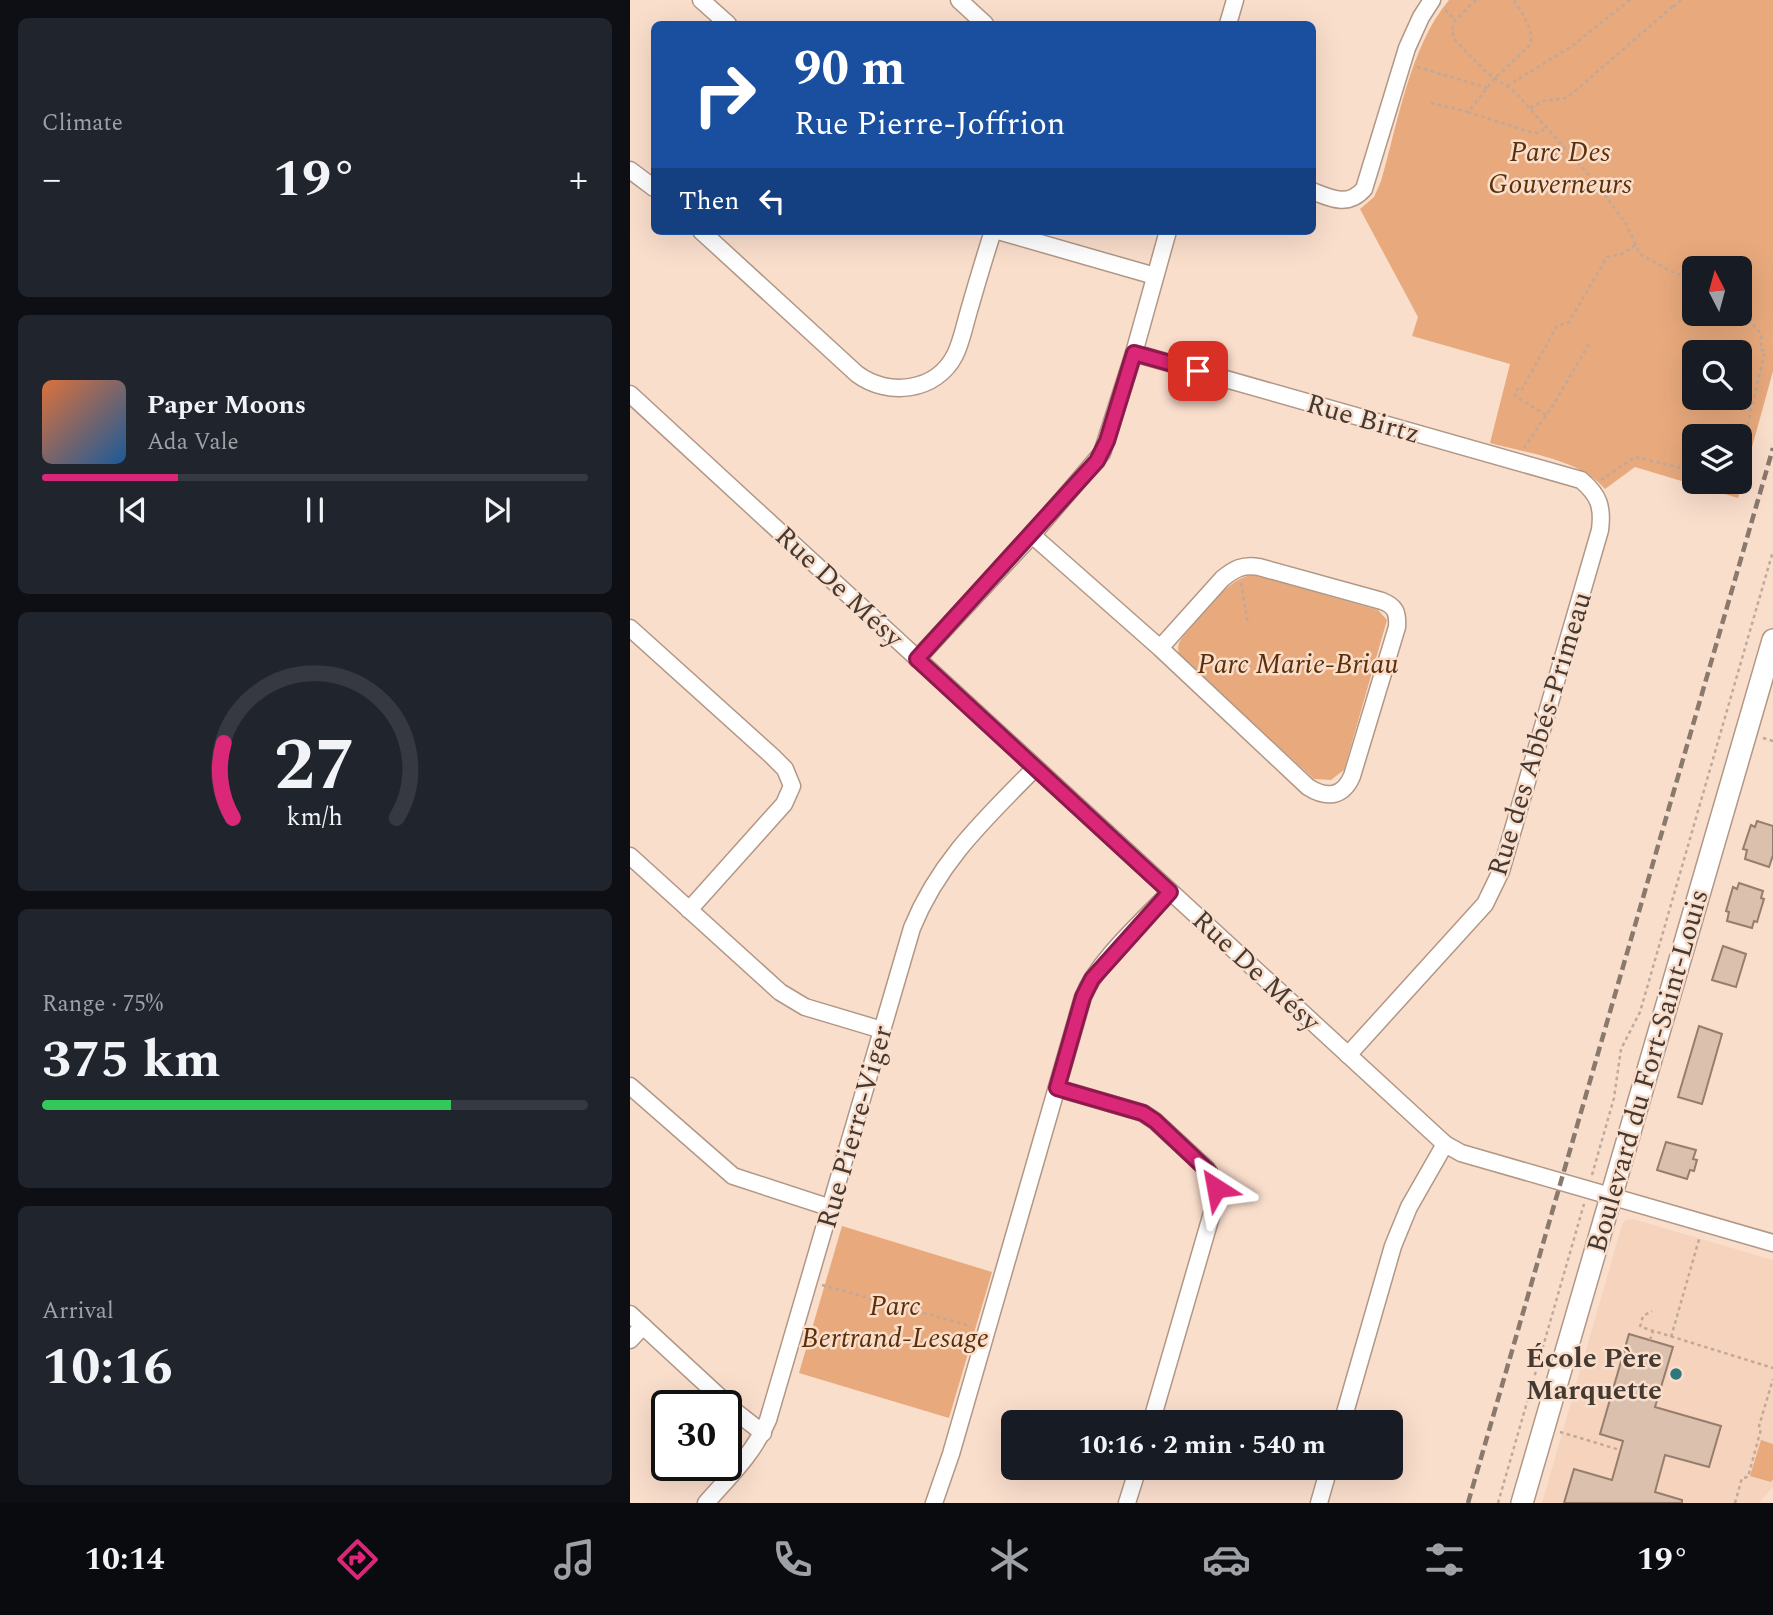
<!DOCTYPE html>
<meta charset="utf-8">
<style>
body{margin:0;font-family:Spectral,serif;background:#20242c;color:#f1f3f6;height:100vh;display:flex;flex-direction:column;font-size:26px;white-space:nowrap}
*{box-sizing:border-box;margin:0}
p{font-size:23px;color:#9ea1a6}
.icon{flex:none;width:38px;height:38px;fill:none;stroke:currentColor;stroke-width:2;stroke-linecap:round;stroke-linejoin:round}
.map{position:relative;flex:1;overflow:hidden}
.details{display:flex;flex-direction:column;gap:18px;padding:18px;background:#0d0f14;width:630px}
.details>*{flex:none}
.hud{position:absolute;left:21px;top:21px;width:665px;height:214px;border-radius:10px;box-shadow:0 7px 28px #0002;background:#1a4fa0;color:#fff;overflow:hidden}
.needle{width:46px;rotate:354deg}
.buttons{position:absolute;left:1052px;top:256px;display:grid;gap:14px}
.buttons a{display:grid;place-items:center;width:70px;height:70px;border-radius:10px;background:#171b24;box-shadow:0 7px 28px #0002;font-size:35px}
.speed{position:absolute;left:21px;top:1390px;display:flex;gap:14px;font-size:35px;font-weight:700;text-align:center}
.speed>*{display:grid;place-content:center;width:91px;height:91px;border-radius:50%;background:#171b24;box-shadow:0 7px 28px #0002;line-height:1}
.speed .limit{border:4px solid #111;border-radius:10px;background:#fff;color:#111}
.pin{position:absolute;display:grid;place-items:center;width:60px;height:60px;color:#fff;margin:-30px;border-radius:14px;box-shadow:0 4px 10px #0006}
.me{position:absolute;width:77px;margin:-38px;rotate:326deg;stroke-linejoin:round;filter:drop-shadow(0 0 5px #0008)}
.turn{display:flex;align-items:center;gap:24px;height:147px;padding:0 28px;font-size:32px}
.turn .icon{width:91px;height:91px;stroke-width:2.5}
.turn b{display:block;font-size:49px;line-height:60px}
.then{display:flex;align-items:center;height:66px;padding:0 28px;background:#0003;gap:14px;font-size:26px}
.big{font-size:52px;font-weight:700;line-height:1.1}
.details .widget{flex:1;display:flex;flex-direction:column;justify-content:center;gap:10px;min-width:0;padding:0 24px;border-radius:10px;background:#20242c}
.details .dial{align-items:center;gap:0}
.dial svg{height:182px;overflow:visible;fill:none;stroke:#363941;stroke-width:7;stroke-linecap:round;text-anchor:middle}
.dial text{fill:#f1f3f6;stroke:none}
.song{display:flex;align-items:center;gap:21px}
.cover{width:84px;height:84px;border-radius:10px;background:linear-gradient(135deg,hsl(20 70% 55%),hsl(210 70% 35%))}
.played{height:7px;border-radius:4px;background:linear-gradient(90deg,#db2777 25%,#363941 25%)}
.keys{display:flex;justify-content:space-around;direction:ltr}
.heat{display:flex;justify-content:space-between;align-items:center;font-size:38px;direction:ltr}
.charge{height:10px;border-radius:5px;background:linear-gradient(90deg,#34c759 75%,#363941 0)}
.trip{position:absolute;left:371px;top:1410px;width:402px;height:70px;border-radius:10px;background:#171b24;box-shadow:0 7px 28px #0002;font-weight:700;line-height:70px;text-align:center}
.menu{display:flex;height:112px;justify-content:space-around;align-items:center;background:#090b0e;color:#9ea1a6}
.menu .icon{width:49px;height:49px}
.menu .current{color:#db2777}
.menu b{font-size:32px;color:#f1f3f6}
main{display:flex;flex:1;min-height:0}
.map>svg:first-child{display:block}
.built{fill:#f6d3bc}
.green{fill:#e8a97c;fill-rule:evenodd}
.building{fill:#dbc0ae;stroke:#967d6d;stroke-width:2}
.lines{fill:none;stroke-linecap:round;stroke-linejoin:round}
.minor-casing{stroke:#b19786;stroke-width:19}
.tertiary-casing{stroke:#b19786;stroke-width:24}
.path{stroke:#c0a99a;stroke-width:2.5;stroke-dasharray:3.5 3.5;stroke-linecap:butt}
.minor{stroke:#fff;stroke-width:16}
.tertiary{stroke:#fff;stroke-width:21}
.rail{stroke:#8a796d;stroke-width:4.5;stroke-dasharray:10 5;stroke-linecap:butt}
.route-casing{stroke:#8e194d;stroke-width:18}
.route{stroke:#db2777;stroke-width:12}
.poi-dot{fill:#2e787b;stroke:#fadecc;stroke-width:2.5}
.labels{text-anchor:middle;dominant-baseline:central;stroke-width:5;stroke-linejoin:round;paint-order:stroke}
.park-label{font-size:28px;font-style:italic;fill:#5c2f07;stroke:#fadecc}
.street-label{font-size:28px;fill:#453a32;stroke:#fadecc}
.poi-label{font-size:28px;font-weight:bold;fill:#453a32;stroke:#fadecc;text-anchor:end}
</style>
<main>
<section class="details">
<div class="widget"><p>Climate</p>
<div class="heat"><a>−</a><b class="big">19°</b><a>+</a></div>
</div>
<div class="widget">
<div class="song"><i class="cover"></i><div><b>Paper Moons</b><p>Ada Vale</p></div></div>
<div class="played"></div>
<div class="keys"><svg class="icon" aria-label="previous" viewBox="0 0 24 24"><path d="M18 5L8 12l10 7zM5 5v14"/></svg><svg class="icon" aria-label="pause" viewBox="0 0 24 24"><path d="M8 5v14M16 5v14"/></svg><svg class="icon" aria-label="next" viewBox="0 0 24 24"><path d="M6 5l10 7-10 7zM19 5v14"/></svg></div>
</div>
<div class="widget dial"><svg viewBox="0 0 100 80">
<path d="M14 69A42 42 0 1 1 86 69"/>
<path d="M14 69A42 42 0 0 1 10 36" stroke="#db2777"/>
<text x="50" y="56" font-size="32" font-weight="700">27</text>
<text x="50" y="72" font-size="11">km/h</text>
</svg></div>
<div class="widget"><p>Range · 75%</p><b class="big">375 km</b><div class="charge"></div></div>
<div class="widget"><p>Arrival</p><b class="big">10:16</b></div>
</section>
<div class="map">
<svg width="1143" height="1503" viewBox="0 0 1143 1503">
<rect width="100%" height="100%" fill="#fadecc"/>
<path class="built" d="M1003 1219 1143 1260V1487L1129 1503H912L992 1225 996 1220Z"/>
<g class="green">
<path d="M819 0H1143V371L1108 498 1005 467 975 489C950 459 896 453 860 443L880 364 782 336 788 317 730 209 744 197 751 181C768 123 780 46 819 0ZM1064 268H1110V313H1064ZM1064 352H1110V397H1064ZM1064 436H1110V481H1064Z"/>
<path d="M623 575 748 610 757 620 714 770 701 780 684 779 551 658C547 649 547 645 552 638 570 618 597 577 623 575Z"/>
<path d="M212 1226 362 1272 319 1418 169 1373Z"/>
<path d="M1131 1440 1143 1444V1479L1141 1482 1120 1476Z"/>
</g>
<g class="building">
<path d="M1127 821 1143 826V855L1139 867 1115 859 1117 850 1113 849 1121 825 1125 827Z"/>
<path d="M1109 883 1133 891 1131 898 1134 899 1127 922 1124 921 1122 928 1097 921 1099 912 1096 911 1103 887 1107 889Z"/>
<path d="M1093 946 1116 954 1106 987 1082 980Z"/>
<path d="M1069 1026 1092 1034 1072 1104 1048 1097Z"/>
<path d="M1036 1142 1066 1150 1063 1159 1067 1160 1064 1171 1060 1170 1057 1179 1027 1170Z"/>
<path d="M999 1334 1043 1347 1025 1407 1091 1426 1079 1467 1035 1455 1025 1492 1052 1500V1503H934L944 1469 982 1480 993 1441 970 1434Z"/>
</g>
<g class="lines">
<g class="minor-casing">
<g id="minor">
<path d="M71 0 98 24"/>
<path d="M329 0 355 24"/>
<path d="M598 24 605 0"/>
<path d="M0 170 24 188"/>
<path d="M682 191C702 199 718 207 734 189L777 48 791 17 802 0"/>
<path d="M71 231 227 374C258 397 306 392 325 355 331 343 334 328 338 314 346 286 354 259 363 231"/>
<path d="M368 231 525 276"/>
<path d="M504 353 951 480C969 495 973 507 970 530L871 871 855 904 718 1055"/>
<path d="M0 394 815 1144 831 1153 1143 1243"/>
<path d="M402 535 530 648 678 787C697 799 713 797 722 776L767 627C768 612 765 606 752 601L629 567C613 564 604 569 592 579L530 648"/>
<path d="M0 628 142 756 155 769 162 786 154 804 59 910"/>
<path d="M287 659 402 535 472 453 504 353 538 231"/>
<path d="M0 856 150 992 175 1007 252 1030"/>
<path d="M0 1086 103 1176 201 1208"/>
<path d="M427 1088 513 1113 525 1121 577 1169C588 1184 587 1196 582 1213L521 1423"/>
<path d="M0 1314 106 1412 133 1433"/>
<path d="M0 1340 13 1326"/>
<path d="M712 1423 763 1246 779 1207 815 1144"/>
<path d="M76 1503C99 1477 124 1453 138 1420L282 928C309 861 355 819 405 768"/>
<path d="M304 1503 321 1454 453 997C468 960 513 921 540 892"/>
<path d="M497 1503 508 1468"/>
<path d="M689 1503 699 1468"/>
</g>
</g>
<g class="tertiary-casing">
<path id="tertiary" d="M892 1503 1143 640"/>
</g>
<g class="path">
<path d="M846 0 825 20 822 29 824 39 856 72 885 92 966 183 995 222 1010 254 1044 273 1064 277"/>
<path d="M1043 7 1051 0"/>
<path d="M815 10 825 20"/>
<path d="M787 67 858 88"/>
<path d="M877 86 942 46 1000 0"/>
<path d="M801 103 838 112 865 78 900 45C905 29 891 13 884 0"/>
<path d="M900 108 913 101 937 98 1042 7 1044 9"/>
<path d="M838 112 900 132 909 133 917 127"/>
<path d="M1110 308 1131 334V350L1135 351 1110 457"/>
<path d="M916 415 885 396 887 389 891 391 927 326 939 322 977 257 992 254 1007 244"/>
<path d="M894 448 925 402 960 342"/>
<path d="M971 480 1005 457 1064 471"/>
<path d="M611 583 618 624"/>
<path d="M1133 738 1143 741"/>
<path d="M962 1175 984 1098 991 1049 1010 1012 1143 551"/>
<path d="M192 1285 341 1326"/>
<path d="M1010 1327 1013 1316 1022 1311"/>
<path d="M1014 1328 1143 1368"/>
<path d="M1041 1337 1070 1236"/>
<path d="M1020 1340 1023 1331"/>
<path d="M930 1432 990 1450"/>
<path d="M868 1503 954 1204"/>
<path d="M1105 1503 1112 1478 1118 1477 1131 1429 1129 1426 1143 1379"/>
</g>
<use href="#minor" class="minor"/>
<use href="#tertiary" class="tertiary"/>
<path class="rail" d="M838 1503 1143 448"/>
</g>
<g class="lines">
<g class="route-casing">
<path id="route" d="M568 371 504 353 477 441 467 461 287 659 540 892 462 979 453 997 427 1088 513 1113 525 1121 577 1170 583 1177 586 1188"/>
</g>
<use href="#route" class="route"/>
</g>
<circle class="poi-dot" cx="1046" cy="1374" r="7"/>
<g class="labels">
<g class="park-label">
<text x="930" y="152">Parc Des<tspan x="930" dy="32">Gouverneurs</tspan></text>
<text x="668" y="664">Parc Marie-Briau</text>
<text x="265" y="1306">Parc<tspan x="265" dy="32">Bertrand-Lesage</tspan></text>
</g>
<g class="street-label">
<text transform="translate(733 419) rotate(16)">Rue Birtz</text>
<text transform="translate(209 587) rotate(43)">Rue De Mésy</text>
<text transform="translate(910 734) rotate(-73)">Rue des Abbés-Primeau</text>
<text transform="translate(626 971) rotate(43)">Rue De Mésy</text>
<text transform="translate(1018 1071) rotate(-74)">Boulevard du Fort-Saint-Louis</text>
<text transform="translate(225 1127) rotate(-74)">Rue Pierre-Viger</text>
</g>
<g class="poi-label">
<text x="1032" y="1358">École Père<tspan x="1032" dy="32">Marquette</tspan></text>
</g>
</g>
</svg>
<div class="buttons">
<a><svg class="needle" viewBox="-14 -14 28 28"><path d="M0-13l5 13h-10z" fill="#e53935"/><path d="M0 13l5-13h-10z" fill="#9ea1a6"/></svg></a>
<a><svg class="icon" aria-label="search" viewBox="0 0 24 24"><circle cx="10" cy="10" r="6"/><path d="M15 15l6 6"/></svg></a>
<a><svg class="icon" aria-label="layers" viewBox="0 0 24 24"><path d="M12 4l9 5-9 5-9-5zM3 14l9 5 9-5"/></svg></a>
</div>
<div class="speed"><div class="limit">30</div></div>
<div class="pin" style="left:568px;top:371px;background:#d93025"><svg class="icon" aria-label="arrive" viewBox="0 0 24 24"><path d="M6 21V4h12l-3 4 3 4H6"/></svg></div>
<svg class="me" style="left:586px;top:1188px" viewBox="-20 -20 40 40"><path d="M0-17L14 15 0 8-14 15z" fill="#db2777" stroke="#fff" stroke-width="4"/></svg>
<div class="trip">10:16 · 2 min · 540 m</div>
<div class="hud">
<div class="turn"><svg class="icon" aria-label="right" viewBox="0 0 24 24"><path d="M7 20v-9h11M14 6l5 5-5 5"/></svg><div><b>90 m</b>Rue Pierre-Joffrion</div></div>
<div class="then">Then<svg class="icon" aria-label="left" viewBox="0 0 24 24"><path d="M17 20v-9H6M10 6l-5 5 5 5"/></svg></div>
</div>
</div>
</main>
<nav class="menu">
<b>10:14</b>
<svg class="icon current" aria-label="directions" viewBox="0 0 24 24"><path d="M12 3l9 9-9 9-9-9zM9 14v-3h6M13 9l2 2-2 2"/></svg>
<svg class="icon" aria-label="music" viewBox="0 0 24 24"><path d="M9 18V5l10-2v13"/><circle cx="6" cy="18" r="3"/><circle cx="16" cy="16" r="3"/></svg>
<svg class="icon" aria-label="phone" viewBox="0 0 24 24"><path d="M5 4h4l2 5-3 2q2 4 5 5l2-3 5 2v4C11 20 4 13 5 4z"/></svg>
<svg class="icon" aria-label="climate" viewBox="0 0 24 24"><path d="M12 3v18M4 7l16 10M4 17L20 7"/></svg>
<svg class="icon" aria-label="car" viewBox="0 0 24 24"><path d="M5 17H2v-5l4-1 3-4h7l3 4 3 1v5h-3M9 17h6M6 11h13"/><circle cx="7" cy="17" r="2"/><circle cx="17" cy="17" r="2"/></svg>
<svg class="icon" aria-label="filters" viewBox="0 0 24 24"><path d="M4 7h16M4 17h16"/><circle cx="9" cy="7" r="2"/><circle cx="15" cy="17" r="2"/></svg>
<b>19°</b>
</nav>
